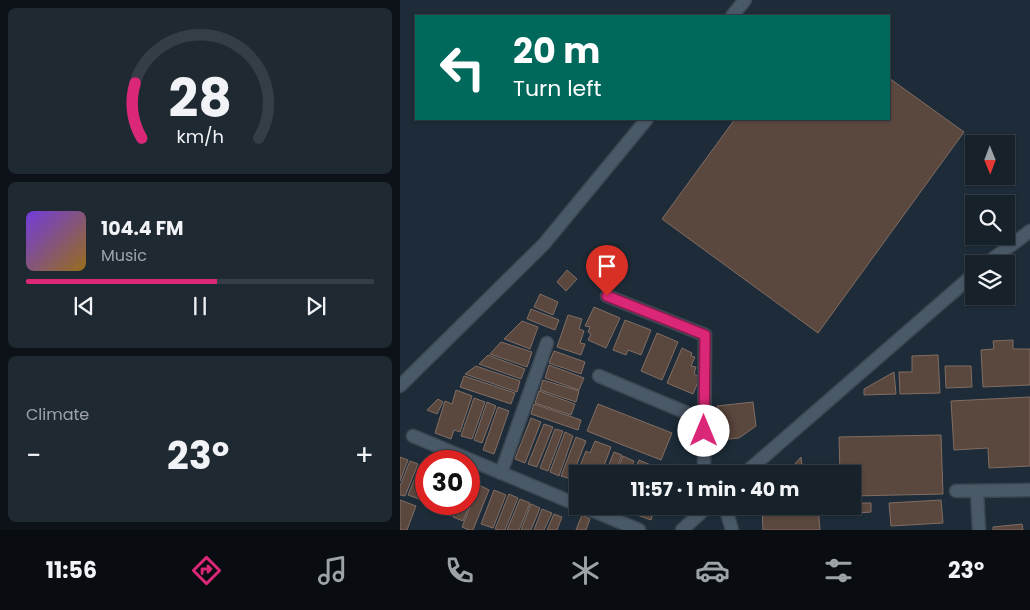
<!DOCTYPE html>
<meta charset="utf-8">
<style>
body{margin:0;font-family:Poppins,sans-serif;background:#1f2932;color:#f1f3f6;height:100vh;display:flex;flex-direction:column;font-size:19px;white-space:nowrap}
*{box-sizing:border-box;margin:0}
p{font-size:16px;color:#9ea3a8}
.icon{flex:none;width:28px;height:28px;fill:none;stroke:currentColor;stroke-width:2;stroke-linecap:round;stroke-linejoin:round}
.map{position:relative;flex:1;overflow:hidden}
.drawer{display:flex;flex-direction:column;gap:8px;padding:8px;background:#0c1217;width:400px}
.drawer>*{flex:none}
.banner{position:absolute;left:15px;top:15px;width:475px;height:105px;border-radius:0px;box-shadow:0 1px 4px #0004,0 0 0 1px #353e47;background:#00695c;color:#fff;overflow:hidden}
.needle{width:32px;rotate:179deg}
.buttons{position:absolute;left:565px;top:135px;display:grid;gap:10px}
.buttons a{display:grid;place-items:center;width:50px;height:50px;border-radius:0px;background:#16212a;box-shadow:0 1px 4px #0004,0 0 0 1px #353e47;font-size:25px}
.speed{position:absolute;left:15px;top:450px;display:flex;gap:10px;font-size:25px;font-weight:700;text-align:center}
.speed>*{display:grid;place-content:center;width:65px;height:65px;border-radius:50%;background:#16212a;box-shadow:0 1px 4px #0004,0 0 0 1px #353e47;line-height:1}
.speed .limit{border:8px solid #d22;background:#fff;color:#111}
.pin{position:absolute;display:grid;place-items:center;width:42px;height:42px;color:#fff;margin:-51px -21px;border-radius:50% 50% 50% 0;rotate:-45deg;box-shadow:0 0 5px #0007}
.pin .icon{rotate:45deg}
.me{position:absolute;width:55px;margin:-28px;rotate:0deg;stroke-linejoin:round;filter:drop-shadow(0 0 4px #0008)}
.turn{display:flex;align-items:center;gap:18px;height:105px;padding:0 15px;font-size:22px}
.turn .icon{width:65px;height:65px;stroke-width:2.5}
.turn b{display:block;font-size:35px;line-height:42px}
.big{font-size:38px;font-weight:700;line-height:1.1}
.drawer .card{flex:1;display:flex;flex-direction:column;justify-content:center;gap:8px;min-width:0;padding:0 18px;border-radius:8px;background:#1f2932}
.drawer .dial{align-items:center;gap:0}
.dial svg{height:130px;overflow:visible;fill:none;stroke:#353e47;stroke-width:7;stroke-linecap:round;text-anchor:middle}
.dial text{fill:#f1f3f6;stroke:none}
.song{display:flex;align-items:center;gap:15px}
.cover{width:60px;height:60px;border-radius:8px;background:linear-gradient(135deg,hsl(260 70% 55%),hsl(40 70% 35%))}
.played{height:5px;border-radius:2px;background:linear-gradient(90deg,#db2777 55%,#353e47 55%)}
.keys{display:flex;justify-content:space-around;direction:ltr}
.heat{display:flex;justify-content:space-between;align-items:center;font-size:28px;direction:ltr}
.trip{position:absolute;left:169px;top:465px;width:292px;height:50px;border-radius:0px;background:#16212a;box-shadow:0 1px 4px #0004,0 0 0 1px #353e47;font-weight:700;line-height:50px;text-align:center}
.dock{display:flex;height:80px;justify-content:space-around;align-items:center;background:#090d11;color:#9ea3a8}
.dock .icon{width:35px;height:35px}
.dock .selected{color:#db2777}
.dock b{font-size:22px;color:#f1f3f6}
main{display:flex;flex:1;min-height:0}
.map>svg:first-child{display:block}
.building{fill:#5a473e;stroke:#816d63}
.lines{fill:none;stroke-linecap:round;stroke-linejoin:round}
.minor-casing{stroke:#3a4650;stroke-width:15}
.minor{stroke:#4a5967;stroke-width:12}
.route-casing{stroke:#8e194d;stroke-width:12}
.route{stroke:#db2777;stroke-width:9}
</style>
<main>
<section class="drawer">
<div class="card dial"><svg viewBox="0 0 100 80">
<path d="M14 69A42 42 0 1 1 86 69"/>
<path d="M14 69A42 42 0 0 1 10 35" stroke="#db2777"/>
<text x="50" y="56" font-size="32" font-weight="700">28</text>
<text x="50" y="72" font-size="11">km/h</text>
</svg></div>
<div class="card">
<div class="song"><i class="cover"></i><div><b>104.4 FM</b><p>Music</p></div></div>
<div class="played"></div>
<div class="keys"><svg class="icon" aria-label="previous" viewBox="0 0 24 24"><path d="M18 5L8 12l10 7zM5 5v14"/></svg><svg class="icon" aria-label="pause" viewBox="0 0 24 24"><path d="M8 5v14M16 5v14"/></svg><svg class="icon" aria-label="next" viewBox="0 0 24 24"><path d="M6 5l10 7-10 7zM19 5v14"/></svg></div>
</div>
<div class="card"><p>Climate</p>
<div class="heat"><a>−</a><b class="big">23°</b><a>+</a></div>
</div>
</section>
<div class="map">
<svg width="630" height="530" viewBox="0 0 630 530">
<rect width="100%" height="100%" fill="#1d2c38"/>
<g class="building">
<path d="M489 78 564 132 418 333 262 219 335 119H489Z"/>
<path d="M167 270 177 279 166 291 157 282Z"/>
<path d="M140 294 158 302 153 315 134 307Z"/>
<path d="M194 307 220 318 206 348 188 340 191 334 188 332 190 327 185 326Z"/>
<path d="M131 309 159 320 155 330 127 319Z"/>
<path d="M168 315 182 319 179 329 184 331 180 343 185 344 181 355 157 347Z"/>
<path d="M225 320 251 330 241 355 228 350 226 355 213 350Z"/>
<path d="M122 321 138 327 130 349 104 339Z"/>
<path d="M257 333 278 342 262 380 241 371Z"/>
<path d="M613 340V349H630V385L583 387 581 350 594 349 593 341Z"/>
<path d="M101 342 132 352 127 367 90 354Z"/>
<path d="M282 348 292 353 291 356 295 357 291 366 296 367 294 374 300 377 293 394 267 383Z"/>
<path d="M154 351 185 362 181 374 149 363Z"/>
<path d="M88 355 125 369 121 379 79 364Z"/>
<path d="M538 355 540 393 500 394 499 372H512V356Z"/>
<path d="M149 365 184 378 179 390 145 378Z"/>
<path d="M76 366 120 381 117 392 65 374Z"/>
<path d="M545 366H571L572 387 546 388Z"/>
<path d="M494 372 496 394 464 395V389Z"/>
<path d="M64 376 115 393 111 404 60 387Z"/>
<path d="M143 380 179 391 176 402 140 390Z"/>
<path d="M56 390 72 396 60 432 54 430 51 439 35 433 45 401 52 404Z"/>
<path d="M139 391 175 404 171 415 135 403Z"/>
<path d="M630 397V466L589 468 588 448 554 450 551 401Z"/>
<path d="M74 398 85 402 72 439 61 436Z"/>
<path d="M38 399 43 402 37 414 27 410Z"/>
<path d="M87 402 96 406 82 443 74 440Z"/>
<path d="M353 402 356 426 339 438 320 440 317 406Z"/>
<path d="M134 404 181 420 178 430 131 414Z"/>
<path d="M198 404 272 433 261 460 187 431Z"/>
<path d="M98 407 109 411 94 454 83 450Z"/>
<path d="M131 418 141 422 125 463 115 459Z"/>
<path d="M144 424 153 427 137 467 128 464Z"/>
<path d="M155 429 163 431 148 471 140 468Z"/>
<path d="M165 432 173 436 159 476 150 472Z"/>
<path d="M541 435 543 494 452 496V474H440L439 437Z"/>
<path d="M176 437 186 441 171 479 161 476Z"/>
<path d="M195 441 211 447 201 474H178V485L173 483 186 451 190 453Z"/>
<path d="M214 452 222 455 214 474H205Z"/>
<path d="M223 456 234 461 229 474H216Z"/>
<path d="M0 457 8 460 0 481Z"/>
<path d="M401 457 403 474H386Z"/>
<path d="M239 460 272 474H241L234 471Z"/>
<path d="M10 461 18 464 5 496 0 495V486Z"/>
<path d="M21 463 26 465V481L19 499 8 495Z"/>
<path d="M69 481 78 484 63 521 53 517 58 504H69Z"/>
<path d="M79 485 89 490 73 530H69L62 527Z"/>
<path d="M94 490 106 495 93 528 81 524Z"/>
<path d="M109 494 118 498 105 530H98L95 529Z"/>
<path d="M120 499 130 503 119 530H107Z"/>
<path d="M0 500 16 506 7 530H0Z"/>
<path d="M541 500 543 523 491 526 489 503Z"/>
<path d="M459 503H471V512L459 513Z"/>
<path d="M45 504H56L51 516 42 513Z"/>
<path d="M131 504 140 508 131 530H121Z"/>
<path d="M222 506H251L255 508 251 520 221 509Z"/>
<path d="M385 506H418L420 530H363L362 507Z"/>
<path d="M142 509 152 513 144 530H134Z"/>
<path d="M154 514 162 517 157 530H147Z"/>
<path d="M182 515 190 519 186 530H176Z"/>
<path d="M622 524 623 530H593V527Z"/>
</g>
<g class="lines">
<g class="minor-casing">
<g id="minor">
<path d="M332 16 345 0"/>
<path d="M586 264 630 231"/>
<path d="M207 296 305 335 304 471 306 474"/>
<path d="M199 376 287 413 304 431"/>
<path d="M0 386 144 244 247 119"/>
<path d="M13 436 178 505"/>
<path d="M101 473 147 343"/>
<path d="M344 474 574 274"/>
<path d="M556 491 630 490"/>
<path d="M577 491 579 530"/>
<path d="M182 506 239 530"/>
<path d="M325 506 332 530"/>
<path d="M282 530 308 506"/>
</g>
</g>
<use href="#minor" class="minor"/>
</g>
<g class="lines">
<g class="route-casing">
<path id="route" d="M207 296 305 335 304 431"/>
</g>
<use href="#route" class="route"/>
</g>
</svg>
<div class="buttons">
<a><svg class="needle" viewBox="-14 -14 28 28"><path d="M0-13l5 13h-10z" fill="#e53935"/><path d="M0 13l5-13h-10z" fill="#9ea3a8"/></svg></a>
<a><svg class="icon" aria-label="search" viewBox="0 0 24 24"><circle cx="10" cy="10" r="6"/><path d="M15 15l6 6"/></svg></a>
<a><svg class="icon" aria-label="layers" viewBox="0 0 24 24"><path d="M12 4l9 5-9 5-9-5zM3 14l9 5 9-5"/></svg></a>
</div>
<div class="speed"><div class="limit">30</div></div>
<div class="pin" style="left:207px;top:296px;background:#d93025"><svg class="icon" aria-label="arrive" viewBox="0 0 24 24"><path d="M6 21V4h12l-3 4 3 4H6"/></svg></div>
<svg class="me" style="left:304px;top:431px" viewBox="-20 -20 40 40"><circle r="19" fill="#fff"/><path d="M0-13L10 11 0 6-10 11z" fill="#db2777"/></svg>
<div class="trip">11:57 · 1 min · 40 m</div>
<div class="banner">
<div class="turn"><svg class="icon" aria-label="left" viewBox="0 0 24 24"><path d="M17 20v-9H6M10 6l-5 5 5 5"/></svg><div><b>20 m</b>Turn left</div></div>
</div>
</div>
</main>
<nav class="dock">
<b>11:56</b>
<svg class="icon selected" aria-label="directions" viewBox="0 0 24 24"><path d="M12 3l9 9-9 9-9-9zM9 14v-3h6M13 9l2 2-2 2"/></svg>
<svg class="icon" aria-label="music" viewBox="0 0 24 24"><path d="M9 18V5l10-2v13"/><circle cx="6" cy="18" r="3"/><circle cx="16" cy="16" r="3"/></svg>
<svg class="icon" aria-label="phone" viewBox="0 0 24 24"><path d="M5 4h4l2 5-3 2q2 4 5 5l2-3 5 2v4C11 20 4 13 5 4z"/></svg>
<svg class="icon" aria-label="climate" viewBox="0 0 24 24"><path d="M12 3v18M4 7l16 10M4 17L20 7"/></svg>
<svg class="icon" aria-label="car" viewBox="0 0 24 24"><path d="M5 17H2v-5l4-1 3-4h7l3 4 3 1v5h-3M9 17h6M6 11h13"/><circle cx="7" cy="17" r="2"/><circle cx="17" cy="17" r="2"/></svg>
<svg class="icon" aria-label="filters" viewBox="0 0 24 24"><path d="M4 7h16M4 17h16"/><circle cx="9" cy="7" r="2"/><circle cx="15" cy="17" r="2"/></svg>
<b>23°</b>
</nav>
